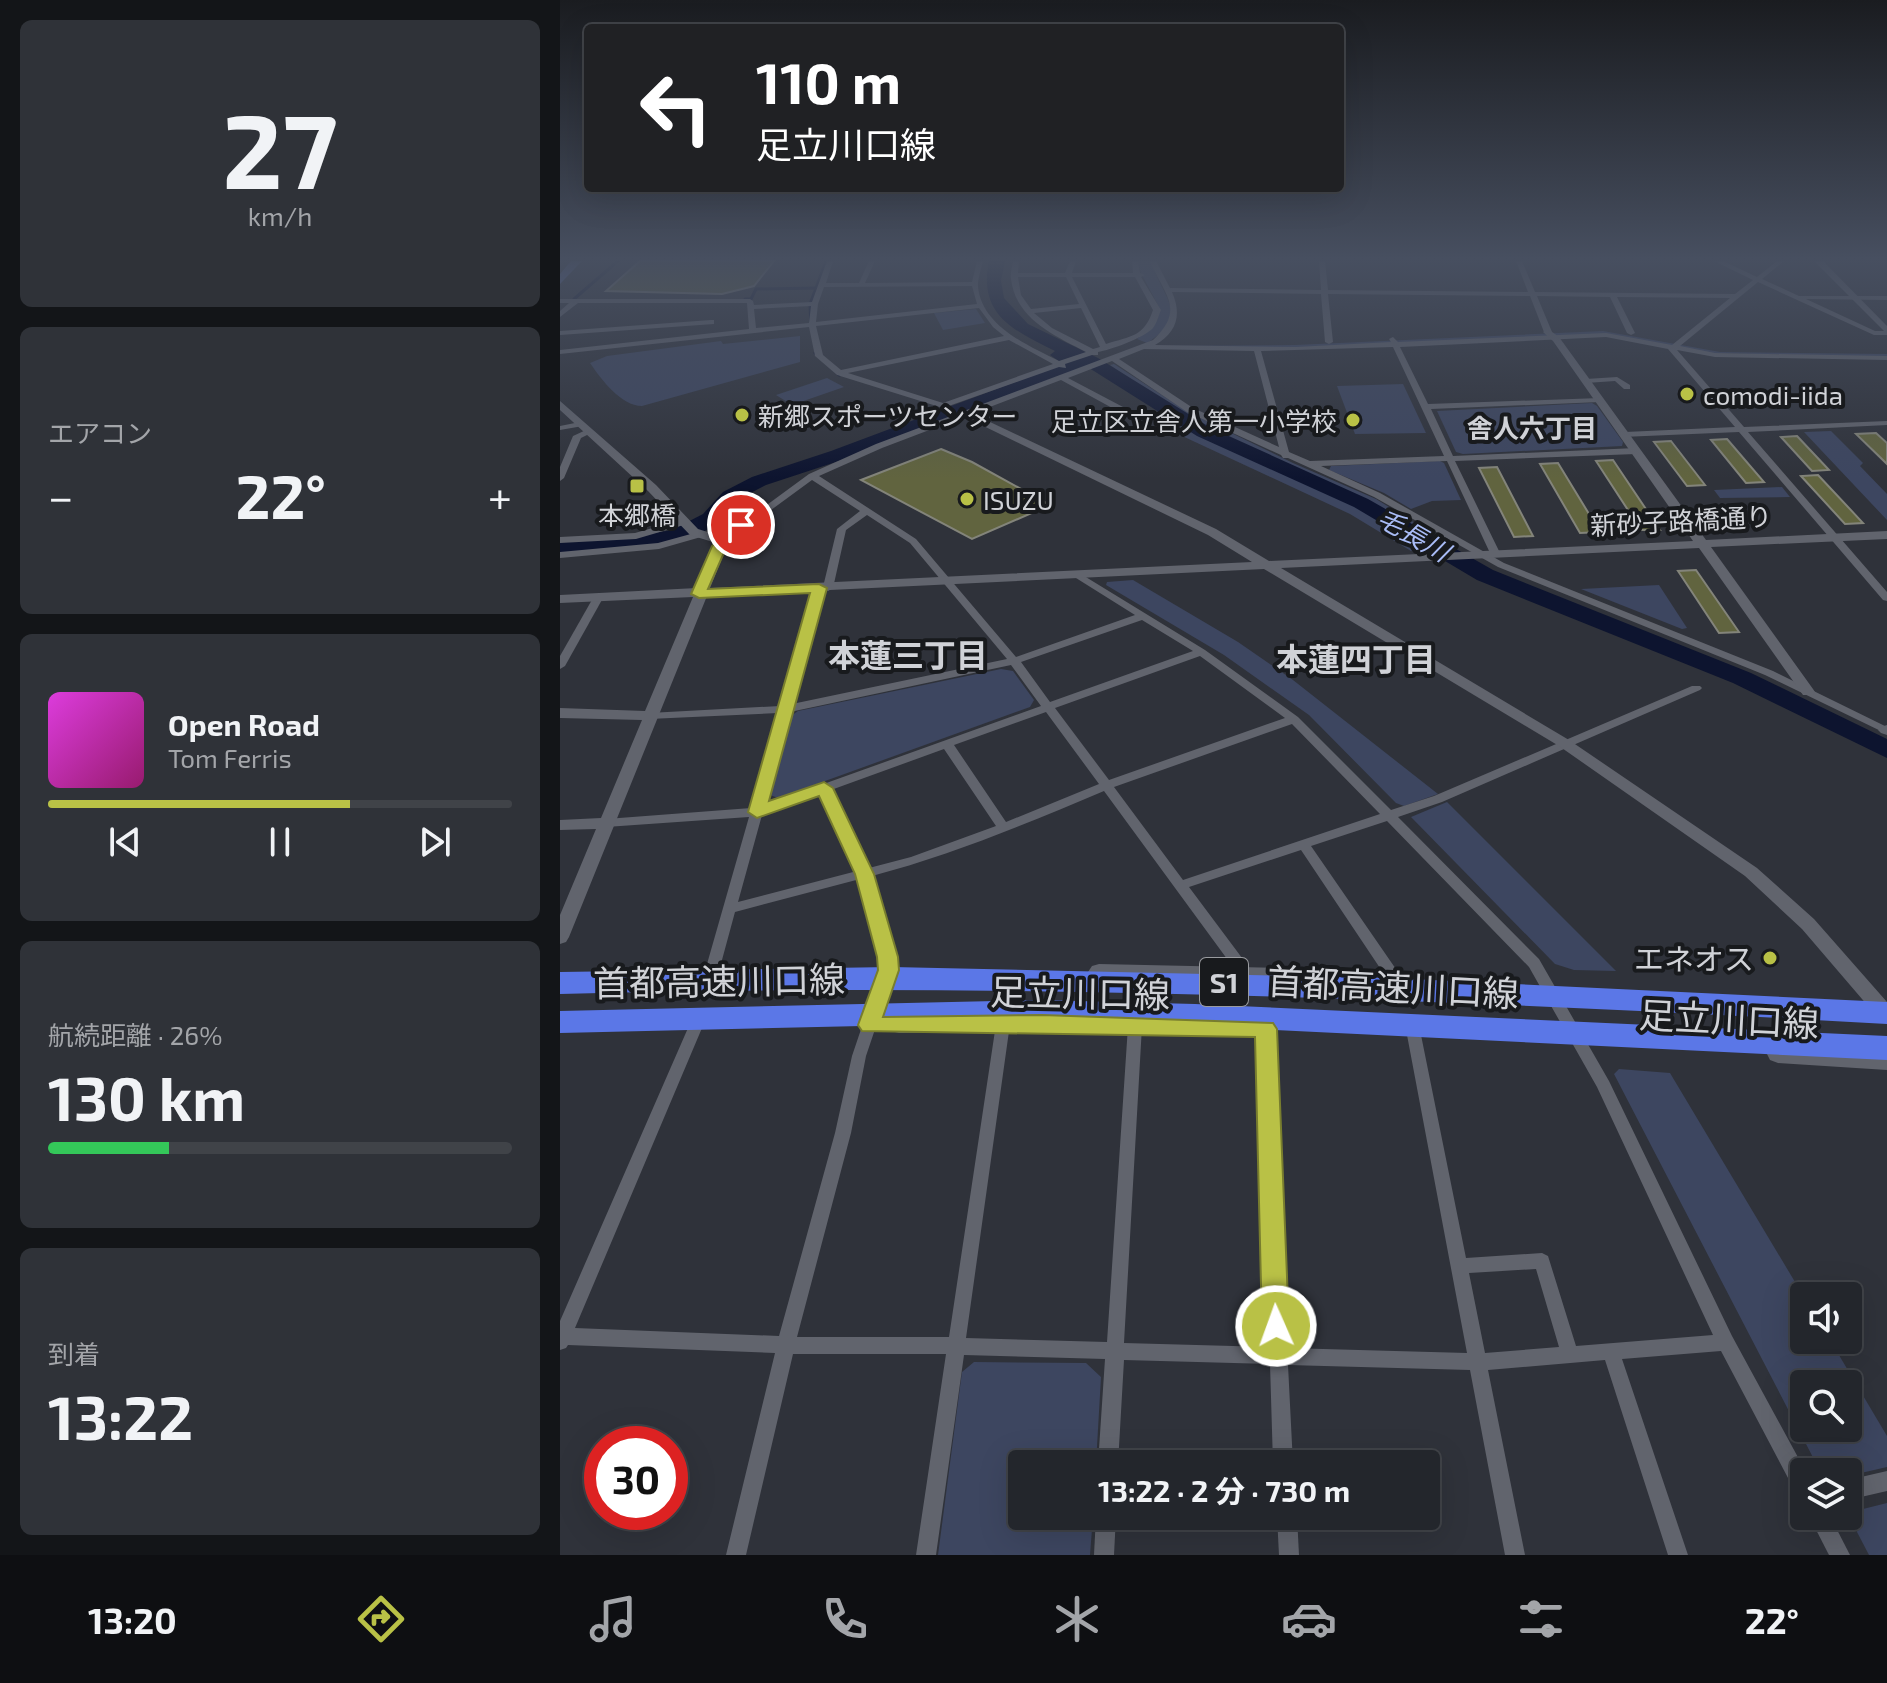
<!DOCTYPE html>
<html lang="ja">
<meta charset="utf-8">
<style>
body{margin:0;font-family:"Exo 2","Noto Sans JP",sans-serif;background:#2f3238;color:#f1f3f6;height:100vh;display:flex;flex-direction:column;font-size:30px;white-space:nowrap}
*{box-sizing:border-box;margin:0}
p{font-size:26px;color:#a3a5a9}
.icon{flex:none;width:44px;height:44px;fill:none;stroke:currentColor;stroke-width:2;stroke-linecap:round;stroke-linejoin:round}
.map{position:relative;flex:1;overflow:hidden}
.side{display:flex;flex-direction:column;gap:20px;padding:20px;background:#131518;width:560px}
.side>*{flex:none}
.top-card{position:absolute;left:24px;top:24px;width:760px;height:168px;border-radius:8px;box-shadow:0 8px 32px #0002,0 0 0 2px #404348;background:#202124;color:#fff;overflow:hidden}
.tools{position:absolute;left:1230px;top:1282px;display:grid;gap:16px}
.tools a{display:grid;place-items:center;width:72px;height:72px;border-radius:8px;background:#23262c;box-shadow:0 8px 32px #0002,0 0 0 2px #404348;font-size:40px}
.speed{position:absolute;left:24px;top:1426px;display:flex;gap:16px;font-size:40px;font-weight:700;text-align:center}
.speed>*{display:grid;place-content:center;width:104px;height:104px;border-radius:50%;background:#23262c;box-shadow:0 8px 32px #0002,0 0 0 2px #404348;line-height:1}
.speed .limit{border:12px solid #d22;background:#fff;color:#111}
.pin{position:absolute;display:grid;place-items:center;width:68px;height:68px;color:#fff;margin:-34px;border:4px solid #fff;border-radius:50%;box-shadow:0 2px 8px #0007}
.me{position:absolute;width:88px;margin:-44px;rotate:358deg;stroke-linejoin:round;filter:drop-shadow(0 0 6px #0008)}
.turn{display:flex;align-items:center;gap:28px;height:168px;padding:0 40px;font-size:36px}
.turn .icon{width:104px;height:104px;stroke-width:2.5}
.turn b{display:block;font-size:56px;line-height:68px}
.big{font-size:60px;font-weight:700;line-height:1.1}
.side .card{flex:1;display:flex;flex-direction:column;justify-content:center;gap:12px;min-width:0;padding:0 28px;border-radius:12px;background:#2f3238}
.side .dial{align-items:center;gap:0}
.dial b{font-size:104px;line-height:1}
.song{display:flex;align-items:center;gap:24px}
.cover{width:96px;height:96px;border-radius:12px;background:linear-gradient(135deg,hsl(300 70% 55%),hsl(320 70% 35%))}
.played{height:8px;border-radius:4px;background:linear-gradient(90deg,#b9c146 65%,#404348 65%)}
.keys{display:flex;justify-content:space-around;direction:ltr}
.heat{display:flex;justify-content:space-between;align-items:center;font-size:44px;direction:ltr}
.charge{height:12px;border-radius:6px;background:linear-gradient(90deg,#34c759 26%,#404348 0)}
.trip{position:absolute;left:448px;top:1450px;width:432px;height:80px;border-radius:8px;background:#23262c;box-shadow:0 8px 32px #0002,0 0 0 2px #404348;font-weight:700;line-height:80px;text-align:center}
.tab-bar{display:flex;height:128px;justify-content:space-around;align-items:center;background:#0e0f12;color:#a3a5a9}
.tab-bar .icon{width:56px;height:56px}
.tab-bar .on{color:#b9c146}
.tab-bar b{font-size:36px;color:#f1f3f6}
main{display:flex;flex:1;min-height:0}
.map>svg:first-child{display:block}
.green{fill:#3d4660;fill-rule:evenodd}
.lines{fill:none;stroke-linecap:round;stroke-linejoin:round}
.stream{stroke:#0d142f;stroke-width:3}
.river{fill:#0d142f;fill-rule:evenodd}
.building{fill:#61643f;stroke:#83847a;stroke-width:2}
.minor{fill:#61646d;fill-rule:evenodd}
.tertiary{fill:#61646d;fill-rule:evenodd}
.secondary{fill:#61646d;fill-rule:evenodd}
.primary{fill:#5d6fb6;fill-rule:evenodd}
.motorway{fill:#5b77e7;fill-rule:evenodd}
.route{fill:#b9c146;stroke:#787d2e;stroke-width:2}
.poi-dot{fill:#b9c146;stroke:#181a1d;stroke-width:3}
.labels{text-anchor:middle;dominant-baseline:central;stroke-width:8;stroke-linejoin:round;paint-order:stroke}
.far-poi-label{font-size:26px;fill:#d0d2d7;stroke:#181a1d;text-anchor:start}
.far-neighbourhood-label{font-size:26px;font-weight:bold;fill:#d0d2d7;stroke:#181a1d}
.far-street-label{font-size:26px;fill:#d0d2d7;stroke:#181a1d}
.far-water-label{font-size:26px;font-style:italic;fill:#a9bcf6;stroke:#181a1d}
.shield{fill:#181a1d;stroke:#999b9f;stroke-width:2}
.shield-label{font-size:28px;font-weight:bold;fill:#d0d2d7}
.poi-label{font-size:30px;fill:#d0d2d7;stroke:#181a1d;text-anchor:end}
.neighbourhood-label{font-size:32px;font-weight:bold;fill:#d0d2d7;stroke:#181a1d}
.near-street-label{font-size:36px;fill:#d0d2d7;stroke:#181a1d}
</style>
<main>
<section class="side">
<div class="card dial"><b>27</b><p>km/h</p></div>
<div class="card"><p>エアコン</p>
<div class="heat"><a>−</a><b class="big">22°</b><a>+</a></div>
</div>
<div class="card">
<div class="song"><i class="cover"></i><div><b>Open Road</b><p>Tom Ferris</p></div></div>
<div class="played"></div>
<div class="keys"><svg class="icon" aria-label="previous" viewBox="0 0 24 24"><path d="M18 5L8 12l10 7zM5 5v14"/></svg><svg class="icon" aria-label="pause" viewBox="0 0 24 24"><path d="M8 5v14M16 5v14"/></svg><svg class="icon" aria-label="next" viewBox="0 0 24 24"><path d="M6 5l10 7-10 7zM19 5v14"/></svg></div>
</div>
<div class="card"><p>航続距離 · 26%</p><b class="big">130 km</b><div class="charge"></div></div>
<div class="card"><p>到着</p><b class="big">13:22</b></div>
</section>
<div class="map">
<svg width="1327" height="1555" viewBox="0 0 1327 1555">
<rect width="100%" height="100%" fill="#2f323a"/>
<g class="green">
<path d="M578 261H591C601 297 633 315 587 343L577 339 597 320 600 309 581 273Z"/>
<path d="M416 309 425 323 383 330 374 313Z"/>
<path d="M1043 331 1160 352 1327 354V357L1147 353 1045 334 737 348 593 346 735 345Z"/>
<path d="M240 336V362L82 406C61 406 41 379 30 363L47 356 161 341 163 344Z"/>
<path d="M554 364 628 412 733 463 816 499 894 547H884L808 502 729 467 615 410 550 365Z"/>
<path d="M267 378 284 387 232 405 216 395Z"/>
<path d="M843 384 866 433 795 434 777 386Z"/>
<path d="M1032 403 1037 406 1063 442 1062 446 903 454 896 452 877 411Z"/>
<path d="M618 423 800 509 868 548 851 551 790 514 605 428Z"/>
<path d="M1271 431 1303 463 1300 466 1327 494V520L1244 432Z"/>
<path d="M880 461 884 463 901 500 872 501 851 509 824 493 769 470 771 466Z"/>
<path d="M1222 487 1230 497 1160 498 1154 490Z"/>
<path d="M573 580 678 642 733 680 878 794 844 806 836 803 749 715 664 655 546 585 547 582Z"/>
<path d="M1099 585 1127 628 1122 629 1021 589Z"/>
<path d="M441 669 453 671 474 700 470 707 218 798 210 795 231 716 238 711Z"/>
<path d="M887 802 1056 971 1014 970 995 964 851 817Z"/>
<path d="M1059 1069 1110 1073 1244 1297V1340H1270L1327 1436V1467L1288 1476V1472H1265L1259 1469 1054 1074ZM1244 1384H1288V1428H1244Z"/>
<path d="M414 1362 526 1363 541 1377 536 1464H462V1516H533L530 1555H378L402 1372Z"/>
<path d="M1327 1503V1555H1309L1297 1532 1299 1510Z"/>
</g>
<g class="lines">
<g class="stream">
<path d="M14 299 58 261"/>
<path d="M185 299H191L196 289 257 288"/>
<path d="M251 328 250 304 266 261"/>
<path d="M255 353 279 375"/>
</g>
<path class="river" d="M429 261H445L441 281 444 298 468 324 538 358 651 428 808 499 933 570 1191 673 1327 739V758L1173 683 917 580 794 507 637 436 526 366 285 459 206 485 177 500 159 524 126 540 76 550 0 556V542L76 536 112 530 143 514 163 492 192 477 271 451 503 364 490 355 495 351C453 330 418 315 429 261Z"/>
</g>
<g class="building">
<path d="M80 261H214L194 286 162 294 46 291Z"/>
<path d="M1316 433 1327 443V464L1296 434Z"/>
<path d="M1237 436 1269 470 1252 471 1221 437Z"/>
<path d="M1167 439 1204 482 1186 483 1151 440Z"/>
<path d="M1111 441 1145 485 1127 486 1094 442Z"/>
<path d="M381 449 412 462 490 505 412 539 301 480Z"/>
<path d="M1053 460 1100 530H1081L1036 461Z"/>
<path d="M998 463 1040 532 1020 533 980 464Z"/>
<path d="M937 467 973 536 954 537 919 468Z"/>
<path d="M1258 475 1303 523 1285 524 1241 476Z"/>
<path d="M1136 570 1179 632 1159 633 1118 571Z"/>
</g>
<g class="lines">
<g class="minor">
<path d="M267 261H273L266 283H299L309 261H315L305 283 412 282 417 261H423C421 269 418 278 418 286 421 326 469 346 499 361L526 352C493 335 456 319 451 279 450 274 452 268 453 261H459L458 273H505L510 261H516L512 273H573L572 261H578L580 273 585 275 581 277 601 310C598 317 597 323 593 328 584 338 550 350 538 352V355H532L505 364 506 368 499 367 383 408 277 375 255 356 249 327 0 354V350L189 329 187 303H18L0 317V311L9 303H0V299H190L193 301 194 305 252 302ZM458 277H506L519 304 471 309 461 295ZM512 277H575L593 310C584 337 571 336 546 344ZM412 286 417 304 256 322 258 304 264 287ZM251 306 249 323 196 328 194 309ZM419 308 433 327 444 336 281 370 263 355 256 326ZM521 308 540 347 533 349 492 328 474 313ZM449 340 493 364 383 403 288 373Z"/>
<path d="M590 261H596L610 288 761 290 759 261H765L768 290 968 292 956 261H962L975 292 1175 294 1193 280 1154 261H1163L1197 277 1217 261H1224L1202 279 1239 296H1327V300L1246 299 1315 331H1327V335H1314L1198 282 1120 346 1155 353 1327 356V360L1155 357 1117 350 1184 427 1327 421V425L1188 432 1327 592V601L1323 600 1179 432 1062 437 1061 435 1065 432 1175 427 1108 349 1046 337 840 347 868 404 1040 398 1044 400 1040 402 871 409 893 456 1076 448 1080 451 1076 454 895 461 940 553 938 555 935 556 930 553 887 461 761 466 820 493 944 563 1213 671 1327 727V734L1205 675 938 567 814 497 728 458H723L721 455 627 412 552 361 508 378 582 417V421H576L501 380 322 448 259 476 356 539 456 657 575 615 508 573 510 571H516L645 650 738 717 831 810 874 796 1132 686H1140L1142 688 1140 690 882 802 838 817 979 959 1049 1081 1172 1336 1246 1472H1244V1498L1237 1495 1161 1351 1062 1359 1128 1555H1108L1045 1360 928 1370 965 1555H945L910 1370 728 1365 733 1464H713L710 1364 564 1360 558 1464H538L545 1359 404 1355 376 1555H356L386 1354H233L186 1555H166L215 1353 8 1345 6 1348 0 1350V1321L128 1028 130 1024 135 1022 140 1024 142 1028 15 1328 219 1336 275 1133 292 1056 321 970V957L300 879 175 912 159 971 157 975 152 976 147 975 145 971 189 817 46 827 40 823 46 819 191 808 218 713 89 719 83 716 89 713 220 706 254 588 259 585 263 587 277 529 300 511 252 480 166 543H160L158 541 249 474 316 444 593 340C626 309 604 295 590 261ZM612 292 761 294 765 342 769 344 773 342 768 294 970 296 984 332 988 334 992 332 977 296 1050 297 1067 333 1071 335 1075 333 1057 297 1170 298 1112 345 1046 333 838 342 833 337 829 339 831 342 736 347 595 345C617 332 622 315 612 292ZM833 347 884 456 750 461 729 452 701 351ZM584 349 694 351 719 447 633 408 559 359ZM307 515 350 543 447 659 232 704 264 589 268 591 273 588 286 530ZM582 620 633 651 490 702 461 662ZM640 656 725 718 549 780 495 708ZM451 665 481 706 205 805 230 712ZM486 712 539 784 446 822 394 745ZM732 724 820 814 623 880 554 787ZM384 749 436 826 351 857 309 868 271 790ZM544 791 681 978 686 979 691 978 693 974 691 970 629 887 741 850 830 983 835 984 840 983 842 979 840 975 751 846 827 821 969 967 1037 1087 1153 1335 1016 1346 988 1256 982 1253 906 1258 861 1035 859 1031 854 1029 849 1031 847 1035 907 1353 727 1348 712 1029 710 1025 705 1023 700 1025 698 1029 709 1347 564 1343 582 1026 580 1022 575 1020 570 1022 568 1026 547 1342 406 1338 450 1024 448 1020 443 1018 438 1020 436 1024 389 1337H237L291 1133 306 1056 335 970V957L312 876C392 855 468 823 544 791ZM261 793 297 871 178 902 202 815ZM976 1269 999 1347 925 1353 909 1273Z"/>
<path d="M151 320H154V324L0 335V331Z"/>
<path d="M1057 377 1070 385V389H1064L1055 381 1026 383 1022 381 1026 379Z"/>
<path d="M20 422 24 424 23 426 0 430V426Z"/>
<path d="M26 430 33 432 21 438 4 478 0 481V467L13 436Z"/>
<path d="M124 519 127 520V524L76 539 0 543V537L75 533Z"/>
<path d="M138 532 141 533V537L99 549 0 558V552L98 543Z"/>
<path d="M38 595 43 598 5 666 0 669V656L33 598Z"/>
<path d="M1327 1471V1491L1288 1500V1480Z"/>
<path d="M536 1516H556L554 1555H534Z"/>
<path d="M717 1516H737L739 1555H719Z"/>
<path d="M1249 1516H1270L1290 1555H1269Z"/>
</g>
<g class="tertiary">
<path d="M1254 261H1263L1327 326V334Z"/>
<path d="M988 329 999 337 1146 540 1327 531V539L1151 547 1253 689 1255 692 1253 695H1243L1139 548 721 568 1009 740 1197 868 1254 919 1327 1002V1022L1320 1020 1242 929 1185 876 999 746 704 569 147 596 9 937 6 942 0 944V915L36 829 0 830V820L41 818 82 720 0 718V708L85 711 133 597 0 603V595L137 588 156 543 130 535 88 491 0 410V401L96 485 138 529 167 538 169 541 150 588 692 562 648 535 407 418 406 416 411 413 656 529 709 561 1133 541 993 341 983 332Z"/>
<path d="M1327 725V735L1321 733 1318 730 1321 727Z"/>
</g>
<g class="secondary">
<path d="M539 964 765 969 772 971 776 977 772 983 765 985 539 980 532 978 528 972 532 966Z"/>
<path d="M482 1016 701 1021 709 1023 712 1029 709 1035 701 1037 482 1032 339 1033 331 1031 328 1025 331 1019 339 1017Z"/>
<path d="M1218 1045 1327 1052V1070L1218 1063 1210 1060 1207 1054 1210 1048Z"/>
</g>
<path class="primary" d="M11 261H22L0 284V274Z"/>
<g class="motorway">
<path d="M332 967 830 978 1327 1002V1024C885 999 443 982 0 994V972Z"/>
<path d="M480 1000 635 1004 1327 1036V1060L635 1026 480 1022 0 1033V1011Z"/>
</g>
</g>
<linearGradient id="sky" x2="0" y2="1"><stop stop-color="#1a1c20"/><stop offset="0.54" stop-color="#474f60"/><stop offset="1" stop-color="#474f60" stop-opacity="0"/></linearGradient>
<rect width="1327" height="479" fill="url(#sky)"/>
<path class="route" d="M181 521 188 525 166 548 148 589 259 584 267 588 209 801 264 782 273 788 314 874 338 957 339 970 323 1017 482 1015 713 1023 717 1029 729 1326 725 1335 716 1339 706 1335 702 1326 695 1037 302 1031 298 1025 318 970 317 957 295 874 259 796 197 818 188 812 250 593 139 598 131 594 152 546Z"/>
<g class="poi-dot">
<circle cx="1127" cy="394" r="8"/>
<circle cx="182" cy="415" r="8"/>
<circle cx="793" cy="420" r="8"/>
<rect x="69" y="478" width="16" height="16" rx="4"/>
<circle cx="407" cy="499" r="8"/>
<circle cx="1210" cy="958" r="8"/>
</g>
<g class="labels">
<g class="far-poi-label">
<text x="1143" y="394">comodi-iida</text>
<text x="198" y="415">新郷スポーツセンター</text>
<text x="777" y="420" text-anchor="end">足立区立舎人第一小学校</text>
<text x="423" y="499">ISUZU</text>
<text x="77" y="514" text-anchor="middle">本郷橋</text>
</g>
<g class="far-neighbourhood-label">
<text x="972" y="427">舎人六丁目</text>
</g>
<g class="far-street-label">
<text transform="translate(1121 520) rotate(-3)">新砂子路橋通り</text>
</g>
<g class="far-water-label">
<text transform="translate(854 534) rotate(30)">毛長川</text>
</g>
<rect class="shield" x="640" y="958" width="48" height="48" rx="6"/>
<g class="shield-label">
<text x="664" y="982">S1</text>
</g>
<g class="poi-label">
<text x="1194" y="958">エネオス</text>
</g>
<g class="neighbourhood-label">
<text x="348" y="654">本蓮三丁目</text>
<text x="796" y="658">本蓮四丁目</text>
</g>
<g class="near-street-label">
<text transform="translate(159 980) rotate(-1)">首都高速川口線</text>
<text transform="translate(833 986) rotate(3)">首都高速川口線</text>
<text transform="translate(520 992) rotate(1)">足立川口線</text>
<text transform="translate(1169 1018) rotate(3)">足立川口線</text>
</g>
</g>
</svg>
<div class="tools">
<a><svg class="icon" aria-label="sound" viewBox="0 0 24 24"><path d="M4 9h4l5-4v14l-5-4H4zM17 9q2 3 0 6"/></svg></a>
<a><svg class="icon" aria-label="search" viewBox="0 0 24 24"><circle cx="10" cy="10" r="6"/><path d="M15 15l6 6"/></svg></a>
<a><svg class="icon" aria-label="layers" viewBox="0 0 24 24"><path d="M12 4l9 5-9 5-9-5zM3 14l9 5 9-5"/></svg></a>
</div>
<div class="speed"><div class="limit">30</div></div>
<div class="pin" style="left:181px;top:525px;background:#d93025"><svg class="icon" aria-label="arrive" viewBox="0 0 24 24"><path d="M6 21V4h12l-3 4 3 4H6"/></svg></div>
<svg class="me" style="left:716px;top:1326px" viewBox="-20 -20 40 40"><circle r="17" fill="#b9c146" stroke="#fff" stroke-width="3"/><path d="M0-11L8 9 0 5-8 9z" fill="#fff"/></svg>
<div class="trip">13:22 · 2 分 · 730 m</div>
<div class="top-card">
<div class="turn"><svg class="icon" aria-label="left" viewBox="0 0 24 24"><path d="M17 20v-9H6M10 6l-5 5 5 5"/></svg><div><b>110 m</b>足立川口線</div></div>
</div>
</div>
</main>
<nav class="tab-bar">
<b>13:20</b>
<svg class="icon on" aria-label="directions" viewBox="0 0 24 24"><path d="M12 3l9 9-9 9-9-9zM9 14v-3h6M13 9l2 2-2 2"/></svg>
<svg class="icon" aria-label="music" viewBox="0 0 24 24"><path d="M9 18V5l10-2v13"/><circle cx="6" cy="18" r="3"/><circle cx="16" cy="16" r="3"/></svg>
<svg class="icon" aria-label="phone" viewBox="0 0 24 24"><path d="M5 4h4l2 5-3 2q2 4 5 5l2-3 5 2v4C11 20 4 13 5 4z"/></svg>
<svg class="icon" aria-label="climate" viewBox="0 0 24 24"><path d="M12 3v18M4 7l16 10M4 17L20 7"/></svg>
<svg class="icon" aria-label="car" viewBox="0 0 24 24"><path d="M5 17H2v-5l4-1 3-4h7l3 4 3 1v5h-3M9 17h6M6 11h13"/><circle cx="7" cy="17" r="2"/><circle cx="17" cy="17" r="2"/></svg>
<svg class="icon" aria-label="filters" viewBox="0 0 24 24"><path d="M4 7h16M4 17h16"/><circle cx="9" cy="7" r="2"/><circle cx="15" cy="17" r="2"/></svg>
<b>22°</b>
</nav>
